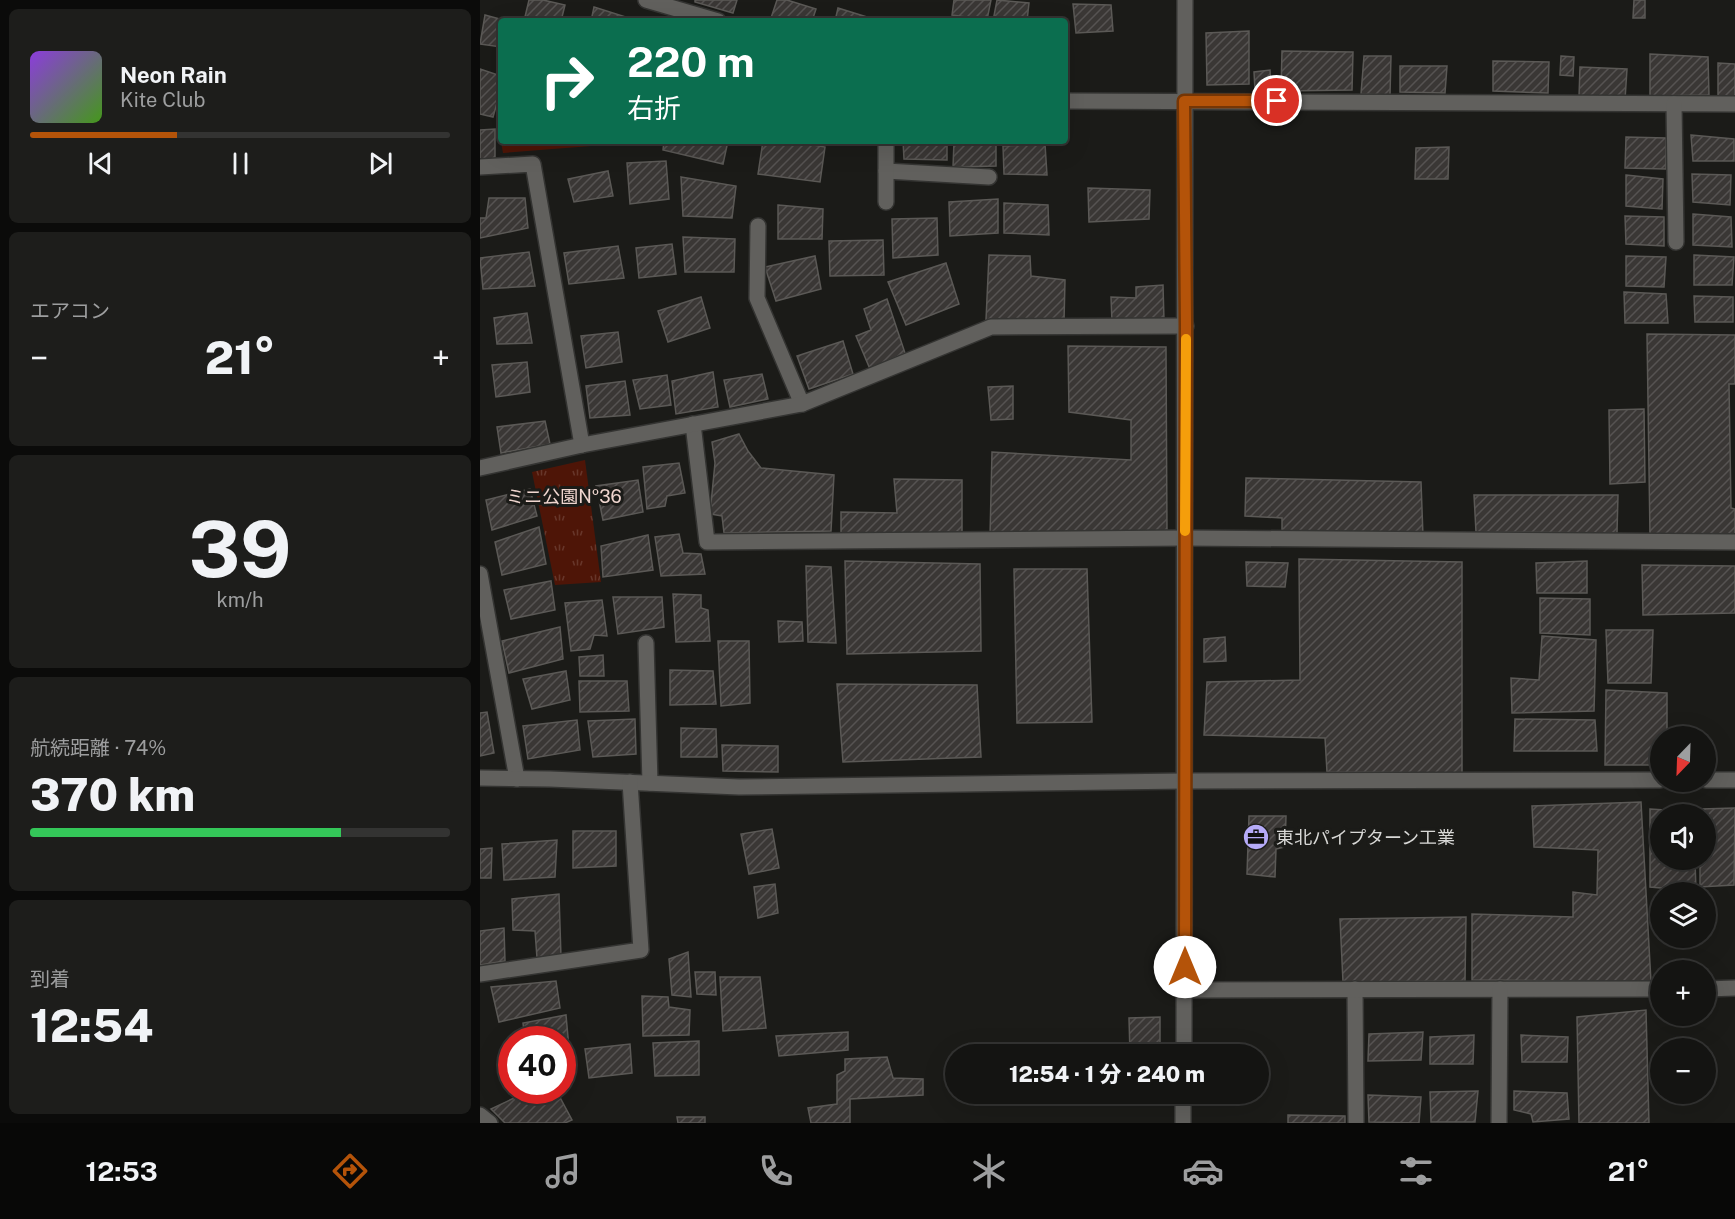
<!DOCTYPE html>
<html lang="ja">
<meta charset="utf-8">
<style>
body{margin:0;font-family:"Public Sans","Noto Sans JP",sans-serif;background:#1d1d1b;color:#f1f3f6;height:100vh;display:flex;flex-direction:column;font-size:22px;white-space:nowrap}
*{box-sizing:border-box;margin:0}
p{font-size:20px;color:#9d9e9f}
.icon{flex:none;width:33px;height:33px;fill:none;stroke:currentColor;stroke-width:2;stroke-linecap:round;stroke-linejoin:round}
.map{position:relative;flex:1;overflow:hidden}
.sheet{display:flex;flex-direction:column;gap:9px;padding:9px;background:#0b0b0a;width:480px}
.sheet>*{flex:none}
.hud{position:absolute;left:18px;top:18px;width:570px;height:126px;border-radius:6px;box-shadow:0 6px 24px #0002,0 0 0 2px #333332;background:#0b6e4f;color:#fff;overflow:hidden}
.needle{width:39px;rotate:203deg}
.controls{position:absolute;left:1170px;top:726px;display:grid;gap:12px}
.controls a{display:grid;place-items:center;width:66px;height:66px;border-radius:50%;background:#141412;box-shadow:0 6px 24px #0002,0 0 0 2px #333332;font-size:30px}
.speed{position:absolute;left:18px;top:1026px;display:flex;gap:12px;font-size:30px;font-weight:700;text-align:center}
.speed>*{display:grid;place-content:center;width:78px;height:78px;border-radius:50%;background:#141412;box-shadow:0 6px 24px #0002,0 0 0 2px #333332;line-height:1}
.speed .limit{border:9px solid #d22;background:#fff;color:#111}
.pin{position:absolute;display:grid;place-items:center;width:51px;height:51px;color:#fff;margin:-26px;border:3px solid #fff;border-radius:50%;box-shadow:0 2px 6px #0007}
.me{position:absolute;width:66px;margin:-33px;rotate:0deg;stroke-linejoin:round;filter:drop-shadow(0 0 4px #0008)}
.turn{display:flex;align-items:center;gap:21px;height:126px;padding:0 30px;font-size:27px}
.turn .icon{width:78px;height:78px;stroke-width:2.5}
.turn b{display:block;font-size:42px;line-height:51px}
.big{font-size:45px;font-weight:800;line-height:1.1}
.sheet .card{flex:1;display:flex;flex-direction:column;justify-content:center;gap:9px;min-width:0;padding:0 21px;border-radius:9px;background:#1d1d1b}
.sheet .dial{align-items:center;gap:0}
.dial b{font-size:78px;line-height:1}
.song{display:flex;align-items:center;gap:18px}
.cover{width:72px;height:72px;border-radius:9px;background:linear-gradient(135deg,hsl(270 70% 55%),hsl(100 70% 35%))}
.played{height:6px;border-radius:3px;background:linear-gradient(90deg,#b45309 35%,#333332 35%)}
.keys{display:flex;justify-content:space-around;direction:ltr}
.heat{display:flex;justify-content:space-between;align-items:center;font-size:33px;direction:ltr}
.charge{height:9px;border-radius:4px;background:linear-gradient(90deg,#34c759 74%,#333332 0)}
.trip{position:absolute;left:465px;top:1044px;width:324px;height:60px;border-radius:30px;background:#141412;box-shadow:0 6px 24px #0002,0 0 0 2px #333332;font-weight:800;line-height:60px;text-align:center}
.menu{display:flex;height:96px;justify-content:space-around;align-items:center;background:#080807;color:#9d9e9f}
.menu .icon{width:42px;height:42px}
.menu .on{color:#b45309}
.menu b{font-size:27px;color:#f1f3f6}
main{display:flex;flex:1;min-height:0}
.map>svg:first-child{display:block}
.park{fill:url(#park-tufts)}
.building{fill:url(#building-hatch);stroke:#5b5956;stroke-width:1.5}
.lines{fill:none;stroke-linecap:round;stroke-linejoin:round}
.minor-casing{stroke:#343432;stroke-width:18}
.minor{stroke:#61605d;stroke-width:15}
.route-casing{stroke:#753606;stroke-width:15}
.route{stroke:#b45309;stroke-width:10}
.slow{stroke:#f59e0b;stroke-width:10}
.labels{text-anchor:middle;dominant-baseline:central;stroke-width:6;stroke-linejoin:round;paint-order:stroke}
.park-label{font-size:18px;fill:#f0d6cf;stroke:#1b1b18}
.poi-label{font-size:18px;fill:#d8d8d6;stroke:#1b1b18;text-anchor:start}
</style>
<main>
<section class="sheet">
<div class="card">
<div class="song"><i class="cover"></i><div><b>Neon Rain</b><p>Kite Club</p></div></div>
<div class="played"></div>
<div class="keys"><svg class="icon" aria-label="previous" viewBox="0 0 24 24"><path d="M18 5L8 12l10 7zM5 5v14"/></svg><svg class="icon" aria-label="pause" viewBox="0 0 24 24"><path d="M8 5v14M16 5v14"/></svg><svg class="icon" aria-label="next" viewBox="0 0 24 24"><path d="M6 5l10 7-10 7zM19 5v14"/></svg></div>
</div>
<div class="card"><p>エアコン</p>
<div class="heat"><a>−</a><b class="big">21°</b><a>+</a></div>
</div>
<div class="card dial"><b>39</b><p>km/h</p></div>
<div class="card"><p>航続距離 · 74%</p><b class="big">370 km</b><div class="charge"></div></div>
<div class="card"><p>到着</p><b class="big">12:54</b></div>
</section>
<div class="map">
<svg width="1255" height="1123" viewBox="0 0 1255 1123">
<defs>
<pattern id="park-tufts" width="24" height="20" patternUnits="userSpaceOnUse" patternTransform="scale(1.5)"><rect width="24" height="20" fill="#4e1507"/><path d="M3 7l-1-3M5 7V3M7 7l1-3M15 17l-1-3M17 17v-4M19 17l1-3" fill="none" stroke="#67362a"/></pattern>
<pattern id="building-hatch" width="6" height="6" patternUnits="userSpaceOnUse" patternTransform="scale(1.5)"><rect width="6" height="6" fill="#3a3735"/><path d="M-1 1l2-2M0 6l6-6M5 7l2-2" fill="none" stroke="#565352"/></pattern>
</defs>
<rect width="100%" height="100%" fill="#1b1b18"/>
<g class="park">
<path d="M21 141H162V142L23 153Z"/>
<path d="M105 460 121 582 75 585 52 472Z"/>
</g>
<g class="building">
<path d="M49 0H63L85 5 81 21H44Z"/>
<path d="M215 0H257L253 13 215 2Z"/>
<path d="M297 0H307L336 9 332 21H290Z"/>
<path d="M474 0H511L507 20 472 15Z"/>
<path d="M517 0 549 3 547 21H513Z"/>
<path d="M1154 0H1165V18H1153Z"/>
<path d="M593 4 631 5 633 31 596 33Z"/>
<path d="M114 7 149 18V21H111Z"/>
<path d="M358 8 400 21H355Z"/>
<path d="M5 15 27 21H21V47L0 44Z"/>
<path d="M769 31V84L727 85 726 33Z"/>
<path d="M802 51 873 52 872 90 801 91Z"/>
<path d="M1170 54 1228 57 1229 95 1170 96Z"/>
<path d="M884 56H911L910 95 881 94Z"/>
<path d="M1081 56 1094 57 1093 76 1080 75Z"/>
<path d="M1013 61 1069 62 1068 93 1013 91Z"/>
<path d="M1238 63 1255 64V96H1238Z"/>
<path d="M920 66H967L965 93 920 92Z"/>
<path d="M1100 67 1147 69 1145 100 1099 97Z"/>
<path d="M0 69 21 76V89L13 117 0 114Z"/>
<path d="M790 70 791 90H775L774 72Z"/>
<path d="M15 129V159H0V130Z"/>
<path d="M1211 135 1254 139V161H1213Z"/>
<path d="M1146 137 1186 138V169L1145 168Z"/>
<path d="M184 141H248L243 164 183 150Z"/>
<path d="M283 141H311L345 147 340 182 278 174Z"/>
<path d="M423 141H467V160L424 159Z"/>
<path d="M474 141H516V166L473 167Z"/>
<path d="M565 144 567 175 524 174 523 146Z"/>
<path d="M969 147 968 179H935L936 148Z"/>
<path d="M186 161 189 199 150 204 147 163Z"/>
<path d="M128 171 133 196 94 202 88 179Z"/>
<path d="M1212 174 1251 175 1250 205 1213 202Z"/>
<path d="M1146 175 1183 179 1182 209 1146 206Z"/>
<path d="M201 177 256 186 252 218 203 216Z"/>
<path d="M608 188 670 190 669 219 609 222Z"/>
<path d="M9 198H45L48 228 0 238V218H6Z"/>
<path d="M518 199V233L470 236 469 202Z"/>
<path d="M524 203 568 205 569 235 524 233Z"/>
<path d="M298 205 343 209 342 239H298Z"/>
<path d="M1213 214 1251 217 1252 247 1213 245Z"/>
<path d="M1145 216 1184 217V246L1146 244Z"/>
<path d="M457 218 458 255 413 258 412 219Z"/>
<path d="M203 237 255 239 254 272H205Z"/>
<path d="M403 240 404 275 350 276 349 241Z"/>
<path d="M192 244 196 274 159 278 156 248Z"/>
<path d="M138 246 144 278 89 284 84 253Z"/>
<path d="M49 252 55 286 3 289 0 258Z"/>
<path d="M509 255 550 256 551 276 585 280 584 322 506 320Z"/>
<path d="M1214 255 1254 257 1252 285H1214Z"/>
<path d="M335 256 341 289 296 301 285 267Z"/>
<path d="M1146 256 1186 257 1184 287 1146 286Z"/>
<path d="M466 263 479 304 426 325 408 282Z"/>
<path d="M683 285 684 320 632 322 631 297 656 298V287Z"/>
<path d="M1144 292 1186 294 1188 323H1145Z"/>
<path d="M1214 296 1253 297V322H1215Z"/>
<path d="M221 297 230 328 188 342 178 311Z"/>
<path d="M407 299 425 353 390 369 376 336 391 330 384 309Z"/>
<path d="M47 313 52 343 17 344 14 318Z"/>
<path d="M138 332 142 362 106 368 101 336Z"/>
<path d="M1167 334 1255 335V384H1249L1251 508 1255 509V535L1170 536Z"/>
<path d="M363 341 373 374 329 389 317 356Z"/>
<path d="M588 346 686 347 687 533 510 536 512 452 651 460V420L589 412Z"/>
<path d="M47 362 50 392 16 397 12 365Z"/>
<path d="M233 372 238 407 196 414 192 381Z"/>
<path d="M282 374 288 399 250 407 244 380Z"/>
<path d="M187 375 191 405 160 409 153 380Z"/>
<path d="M145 381 150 415 110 418 106 386Z"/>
<path d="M533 386V419L511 420 508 387Z"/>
<path d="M1164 409 1165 482 1130 484 1129 410Z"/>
<path d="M65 421 70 444 21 453 17 427Z"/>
<path d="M259 434 268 451 281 468 354 475 351 531 244 533 242 516 230 514 235 463 232 442Z"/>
<path d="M199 463 205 493 187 496 185 506 167 509 163 467Z"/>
<path d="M766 478 941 482 943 536H802V518L765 516Z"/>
<path d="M414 479 482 480V533L361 537V512L417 513Z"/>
<path d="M158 480 163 512 123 520 116 486Z"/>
<path d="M50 489 57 516 12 530 6 500Z"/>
<path d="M994 495H1138L1137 533 996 532Z"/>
<path d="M59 527 66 564 22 575 15 542Z"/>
<path d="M199 534 203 553 221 554 225 574 181 576 175 537Z"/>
<path d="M168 535 173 570 123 577 121 546Z"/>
<path d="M819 559 982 562V773L847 772 845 738 724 735 727 682 820 680Z"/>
<path d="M365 561 500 564 501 651 367 654Z"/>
<path d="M1107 561V593H1057L1056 563Z"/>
<path d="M766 562 808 563 805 587 767 586Z"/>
<path d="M1162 565 1255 566V613L1163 615Z"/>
<path d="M326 566 351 567 356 643 328 642Z"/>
<path d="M534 569H607L612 722 537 723Z"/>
<path d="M71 581 75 610 31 619 24 590Z"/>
<path d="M193 594 221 595V608L228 610 230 641 196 642Z"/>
<path d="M133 597H182L184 627 138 634Z"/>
<path d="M1060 598 1110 599V635L1060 633Z"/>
<path d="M122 600 127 636 114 635 110 649 91 651 85 603Z"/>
<path d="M298 621 322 622 323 641 299 642Z"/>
<path d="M80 627 83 659 29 673 22 641Z"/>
<path d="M1126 630H1173L1171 683H1128Z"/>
<path d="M1062 636 1116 640 1114 711 1032 713 1031 678 1059 680Z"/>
<path d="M745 637 746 661 724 662V639Z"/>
<path d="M238 641H269L270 703 241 706Z"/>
<path d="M123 655 124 676H100L99 657Z"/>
<path d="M190 670 233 671 236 704 190 705Z"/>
<path d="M86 671 90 700 52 709 43 679Z"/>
<path d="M99 681H147L149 711 100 712Z"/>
<path d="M357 684 497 685 501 757 363 762Z"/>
<path d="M1126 690 1187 693V736H1180V765H1125Z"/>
<path d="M7 712 14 753 0 756V713Z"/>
<path d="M155 719 156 754 113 757 108 721Z"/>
<path d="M1035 719 1115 720 1117 751H1034Z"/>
<path d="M97 720 100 750 48 759 43 726Z"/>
<path d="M201 728 236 729 237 757H201Z"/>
<path d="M242 745 298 746V772L243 771Z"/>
<path d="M1161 802 1171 982 992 980V914L1093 917V892L1117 895 1118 850 1054 847 1052 806Z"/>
<path d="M1255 808 1254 885 1220 887V860H1226V814H1221V809Z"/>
<path d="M1170 809 1215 812V814H1180V860H1215L1216 891 1170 887Z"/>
<path d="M769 816H806L805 847 796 849 795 877 767 874Z"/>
<path d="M292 829 299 868 269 874 261 834Z"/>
<path d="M93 831H136V866L93 868Z"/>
<path d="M77 840 75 877 24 880 22 844Z"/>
<path d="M12 848 11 878H0V849Z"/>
<path d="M295 884 298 913 278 918 274 887Z"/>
<path d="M79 894 81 957 57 958 55 931 33 930 32 899Z"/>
<path d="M986 917 985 981 863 982 860 919Z"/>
<path d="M24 928 25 961 0 965V931Z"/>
<path d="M208 952 211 997 192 995 189 959Z"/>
<path d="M215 972H235L236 995 217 994Z"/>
<path d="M240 977H280L286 1028 243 1031Z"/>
<path d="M76 981 80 1008 19 1022 11 987Z"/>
<path d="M162 996 188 997 189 1007 210 1010 209 1035 163 1036Z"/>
<path d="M1166 1010 1169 1123H1099L1097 1017Z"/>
<path d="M86 1015 89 1048 82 1049V1040H45L43 1023Z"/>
<path d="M680 1017V1054H650L649 1018Z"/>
<path d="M368 1032V1050L299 1056 296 1036Z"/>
<path d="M943 1032 941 1060 888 1061 889 1034Z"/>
<path d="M994 1035 993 1064H950V1037Z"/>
<path d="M1041 1035 1088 1037 1087 1062H1042Z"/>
<path d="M219 1041V1075L175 1076 173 1043Z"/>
<path d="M150 1044 152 1073 109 1078 105 1049Z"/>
<path d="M407 1057 413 1078 443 1079V1095L370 1099V1123H331L328 1108 357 1104V1075L365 1071V1059Z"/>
<path d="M51 1090H76L92 1120 85 1123H25L11 1109Z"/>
<path d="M998 1091 995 1122H951L950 1092Z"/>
<path d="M1034 1091 1087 1093 1089 1119 1053 1122 1051 1114 1034 1110Z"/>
<path d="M888 1095 941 1097 939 1123 889 1122Z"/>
<path d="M808 1115 865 1116V1123H808Z"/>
<path d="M197 1117H225V1123H198Z"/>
</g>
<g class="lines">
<g class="minor-casing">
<g id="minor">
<path d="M166 0 238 21"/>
<path d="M585 101 1255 104"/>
<path d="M1194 104 1196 242"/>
<path d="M0 167 53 164 102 445"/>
<path d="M406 171 509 177"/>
<path d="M406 202V141"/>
<path d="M278 226 277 298 322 404"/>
<path d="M213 424 227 542 705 538 1255 542"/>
<path d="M0 468 102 445 322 404 511 327 706 326"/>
<path d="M0 574 37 779"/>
<path d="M166 643 170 783"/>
<path d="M0 778 70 779 259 787 704 781 1180 780"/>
<path d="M1226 780H1255"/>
<path d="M0 974 161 950 150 782"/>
<path d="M875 989 876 1123"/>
<path d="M1226 989 1255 988"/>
<path d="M705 990 1180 989"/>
<path d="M704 1054 705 0"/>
<path d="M0 1115 10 1123"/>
<path d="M703 1123V1094"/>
<path d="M1019 1123 1020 989"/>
</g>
</g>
<use href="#minor" class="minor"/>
</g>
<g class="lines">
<g class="route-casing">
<path id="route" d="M705 967 706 326 704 101H797"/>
</g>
<use href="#route" class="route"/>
<path class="slow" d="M705 531 706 339"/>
</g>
<defs>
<g id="office-disc" transform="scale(1.35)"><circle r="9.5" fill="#b6abf8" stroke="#1b1b18"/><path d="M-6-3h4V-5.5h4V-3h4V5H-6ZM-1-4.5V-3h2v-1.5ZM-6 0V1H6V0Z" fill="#111"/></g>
</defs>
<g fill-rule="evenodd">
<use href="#office-disc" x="776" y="837"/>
</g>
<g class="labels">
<g class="park-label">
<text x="84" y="496">ミニ公園№36</text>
</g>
<g class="poi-label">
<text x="796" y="837">東北パイプターン工業</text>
</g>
</g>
</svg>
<div class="controls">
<a><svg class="needle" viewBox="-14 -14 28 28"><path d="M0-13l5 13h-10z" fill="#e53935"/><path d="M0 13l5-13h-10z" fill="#9d9e9f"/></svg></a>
<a><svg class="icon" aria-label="sound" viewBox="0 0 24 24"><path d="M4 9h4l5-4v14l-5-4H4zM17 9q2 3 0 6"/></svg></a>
<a><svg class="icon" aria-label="layers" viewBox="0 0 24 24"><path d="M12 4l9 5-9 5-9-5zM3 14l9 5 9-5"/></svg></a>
<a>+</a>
<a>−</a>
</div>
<div class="speed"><div class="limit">40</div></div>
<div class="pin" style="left:797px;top:101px;background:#d93025"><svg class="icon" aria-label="arrive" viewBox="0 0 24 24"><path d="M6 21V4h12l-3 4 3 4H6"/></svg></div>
<svg class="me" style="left:705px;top:967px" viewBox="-20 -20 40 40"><circle r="19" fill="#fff"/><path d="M0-13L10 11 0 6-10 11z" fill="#b45309"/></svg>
<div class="trip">12:54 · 1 分 · 240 m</div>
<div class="hud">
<div class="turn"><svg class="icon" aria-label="right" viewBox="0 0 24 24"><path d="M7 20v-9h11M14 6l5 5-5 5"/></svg><div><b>220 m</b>右折</div></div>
</div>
</div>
</main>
<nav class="menu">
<b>12:53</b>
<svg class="icon on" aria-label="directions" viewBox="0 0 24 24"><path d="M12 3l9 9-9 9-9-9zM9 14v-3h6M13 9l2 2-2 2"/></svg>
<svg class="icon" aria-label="music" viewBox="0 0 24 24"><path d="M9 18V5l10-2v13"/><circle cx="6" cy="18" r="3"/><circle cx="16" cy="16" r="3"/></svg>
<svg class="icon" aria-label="phone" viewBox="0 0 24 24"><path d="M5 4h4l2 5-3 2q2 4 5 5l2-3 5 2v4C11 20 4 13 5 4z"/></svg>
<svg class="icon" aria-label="climate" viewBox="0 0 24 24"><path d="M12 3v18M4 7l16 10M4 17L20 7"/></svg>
<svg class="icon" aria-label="car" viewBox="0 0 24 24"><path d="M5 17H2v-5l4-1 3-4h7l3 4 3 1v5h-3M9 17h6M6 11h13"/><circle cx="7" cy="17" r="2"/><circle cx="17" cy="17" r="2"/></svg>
<svg class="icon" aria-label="filters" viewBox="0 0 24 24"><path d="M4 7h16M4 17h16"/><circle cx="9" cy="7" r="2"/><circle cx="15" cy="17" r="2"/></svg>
<b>21°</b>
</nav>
